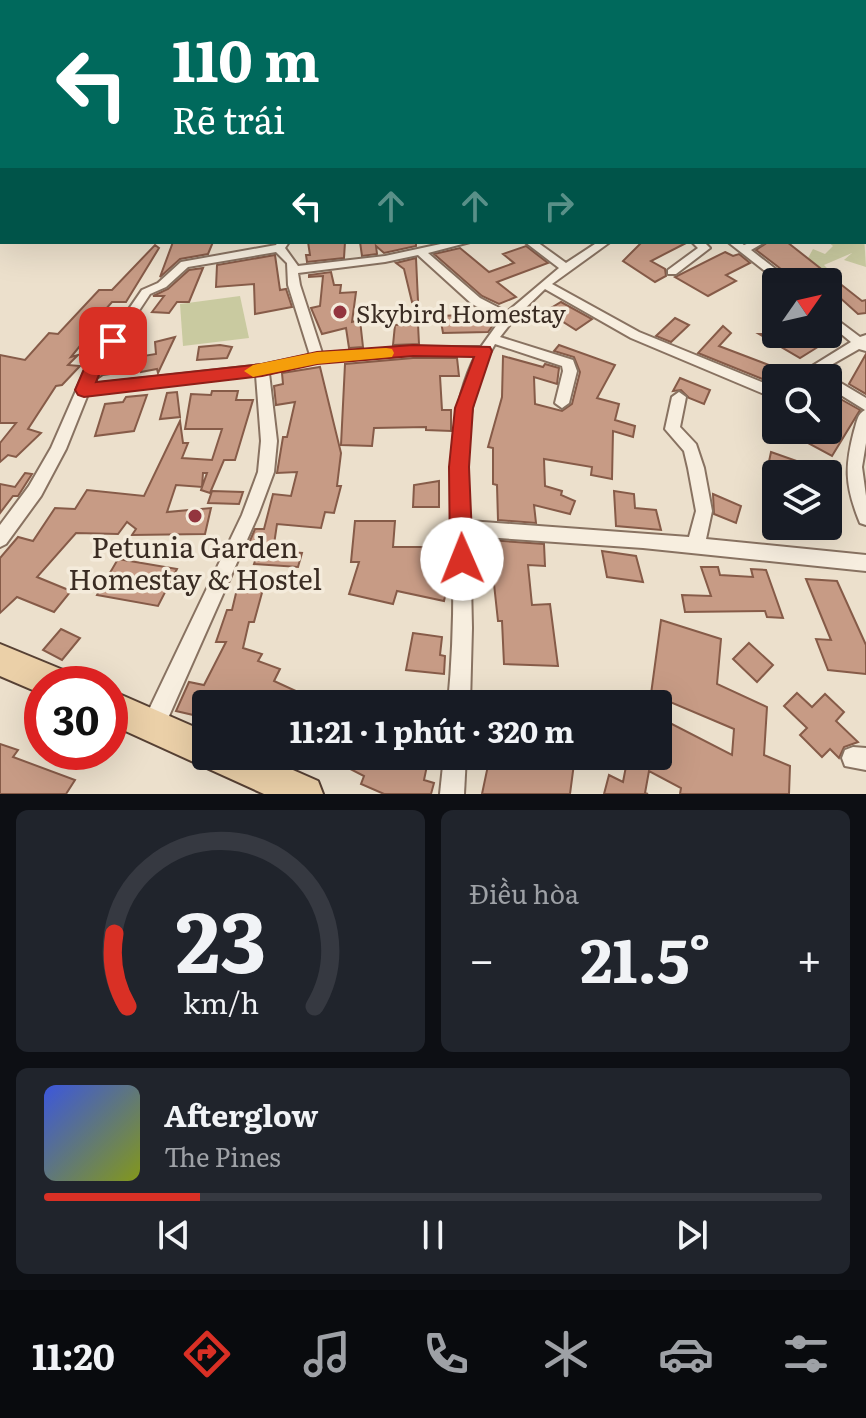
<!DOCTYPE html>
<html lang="vi">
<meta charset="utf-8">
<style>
body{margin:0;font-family:Literata,serif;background:#20242c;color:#f1f3f6;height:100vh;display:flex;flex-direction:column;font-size:30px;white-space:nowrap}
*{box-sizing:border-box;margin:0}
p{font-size:26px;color:#9ea1a6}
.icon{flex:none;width:44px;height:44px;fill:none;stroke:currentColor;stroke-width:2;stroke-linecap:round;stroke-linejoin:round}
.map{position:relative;height:794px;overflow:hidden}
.sheet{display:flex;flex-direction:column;gap:16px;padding:16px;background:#0d0f14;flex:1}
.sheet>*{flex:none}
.banner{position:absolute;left:0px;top:0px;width:866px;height:244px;box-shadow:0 8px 32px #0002;background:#00695c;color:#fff;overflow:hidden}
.needle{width:52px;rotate:56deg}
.tools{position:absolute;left:762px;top:268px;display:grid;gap:16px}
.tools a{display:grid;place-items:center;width:80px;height:80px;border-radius:8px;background:#171b24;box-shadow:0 8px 32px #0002;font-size:40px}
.speed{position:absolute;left:24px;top:666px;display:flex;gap:16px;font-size:40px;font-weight:700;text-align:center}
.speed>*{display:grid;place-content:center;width:104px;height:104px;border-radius:50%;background:#171b24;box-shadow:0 8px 32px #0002;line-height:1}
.speed .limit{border:12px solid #d22;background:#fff;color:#111}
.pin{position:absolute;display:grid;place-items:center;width:68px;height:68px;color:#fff;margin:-34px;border-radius:16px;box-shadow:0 4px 12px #0006}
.me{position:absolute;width:88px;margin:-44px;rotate:359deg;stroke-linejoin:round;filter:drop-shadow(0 0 6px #0008)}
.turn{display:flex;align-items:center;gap:28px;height:168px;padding:0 40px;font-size:36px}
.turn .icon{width:104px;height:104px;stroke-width:2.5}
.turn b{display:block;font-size:56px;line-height:68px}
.lanes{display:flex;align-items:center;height:76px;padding:0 40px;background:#0003;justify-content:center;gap:40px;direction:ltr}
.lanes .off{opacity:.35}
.big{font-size:60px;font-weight:700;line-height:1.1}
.sheet .tile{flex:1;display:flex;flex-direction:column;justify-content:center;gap:12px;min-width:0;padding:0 28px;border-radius:12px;background:#20242c}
.sheet .dial{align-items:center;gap:0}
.dial svg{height:208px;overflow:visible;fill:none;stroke:#363941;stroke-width:7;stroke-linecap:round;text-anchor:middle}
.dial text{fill:#f1f3f6;stroke:none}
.song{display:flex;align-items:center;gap:24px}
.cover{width:96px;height:96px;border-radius:12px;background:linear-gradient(135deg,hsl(230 70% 55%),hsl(70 70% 35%))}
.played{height:8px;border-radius:4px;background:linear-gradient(90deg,#d93025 20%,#363941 20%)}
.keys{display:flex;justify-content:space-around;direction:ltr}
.heat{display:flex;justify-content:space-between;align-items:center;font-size:44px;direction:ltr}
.sheet .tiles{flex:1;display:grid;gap:16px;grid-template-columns:1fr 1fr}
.tile:last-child{grid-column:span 2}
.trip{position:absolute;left:192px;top:690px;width:480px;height:80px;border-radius:8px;background:#171b24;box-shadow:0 8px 32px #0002;font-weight:700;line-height:80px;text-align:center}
.dock{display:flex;height:128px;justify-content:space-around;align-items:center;background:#090b0e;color:#9ea1a6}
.dock .icon{width:56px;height:56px}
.dock .selected{color:#d93025}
.dock b{font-size:36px;color:#f1f3f6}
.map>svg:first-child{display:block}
.green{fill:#c9caa0}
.building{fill:#c79b85;stroke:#865b48;stroke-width:2}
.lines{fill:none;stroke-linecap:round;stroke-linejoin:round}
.minor-casing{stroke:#887261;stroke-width:4}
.tertiary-casing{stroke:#887261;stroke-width:4}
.primary-casing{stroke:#574134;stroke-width:4}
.minor{fill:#f7eedf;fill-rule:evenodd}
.tertiary{fill:#f7eedf;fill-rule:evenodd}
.primary{fill:#ebd0a8;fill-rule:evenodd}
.route{fill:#d93025;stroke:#8d1f18;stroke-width:2}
.slow{fill:#f59e0b}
.poi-dot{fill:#93353e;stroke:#f4ebdb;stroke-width:3}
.labels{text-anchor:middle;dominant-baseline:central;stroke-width:7;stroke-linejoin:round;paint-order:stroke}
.poi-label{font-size:24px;fill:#3a2c23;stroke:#f4ebdb;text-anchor:start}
.near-poi-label{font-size:28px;fill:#3a2c23;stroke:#f4ebdb}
</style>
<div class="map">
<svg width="866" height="794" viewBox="0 0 866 794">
<rect width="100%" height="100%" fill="#ece0cc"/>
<g class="green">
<path d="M864 236 866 267 844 260 852 253 824 265 830 271 824 277 808 258 813 249 825 254 833 246 828 242H864Z"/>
<path d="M240 296 249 338 183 346 180 304Z"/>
</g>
<g class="building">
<path d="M173 242H213L208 254 180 259 160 277Z"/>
<path d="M308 242H345L344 258 307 262 306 255H310Z"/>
<path d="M360 242H416V246L384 253 376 246 377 254 362 256Z"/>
<path d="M642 242H688L651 261 665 269 666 276 655 282 623 261Z"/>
<path d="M768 242H787L862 301 866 300V313L858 314 837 295 828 297V282H798L756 250Z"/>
<path d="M155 245 159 248 126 302H112L82 336H88L71 357 78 355 68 365 80 366 62 385 56 386 28 429 41 433 16 457 8 455 0 462V443L16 423H0V355L25 360 49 333 58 334 99 290H112Z"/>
<path d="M526 246 548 263 497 282 516 297 499 304 482 296 434 254 460 248 489 272 514 263 503 254Z"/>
<path d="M725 252 733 256 739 254 750 263 726 275 736 281 708 296 675 277Z"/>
<path d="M275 255 280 290 286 289 292 307 255 314 254 284 216 287 217 265Z"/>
<path d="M416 258 418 301 412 302 404 269 396 263Z"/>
<path d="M203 268 189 302H177L169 313 152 312 164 296H153L168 289 189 270Z"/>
<path d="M331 272 334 285H341L340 293 356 292 352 322 360 320 363 347 349 348 346 328 322 334 311 308 320 306 323 276 309 277V275Z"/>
<path d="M561 302 592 319 576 330 546 311Z"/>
<path d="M485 314 496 321 488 332 443 333 440 316Z"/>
<path d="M675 318 689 325 671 342 656 336Z"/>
<path d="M418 324 419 344 393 345 395 325Z"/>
<path d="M723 326 731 333 719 346 774 367 765 380 698 353Z"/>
<path d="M759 334H815L821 345 800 358Z"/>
<path d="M175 337 158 373 157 369 141 372 143 356 156 354 155 342Z"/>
<path d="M120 345 126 372 103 375 97 379 104 365 109 363 108 356Z"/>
<path d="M220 345 232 347 227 358 197 360 199 347Z"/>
<path d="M559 345 615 365 597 398 619 404 615 420 635 426 633 437 613 431 612 479 591 475 592 467 544 459 545 486 562 491 561 495 575 501 570 514 534 505 536 523 498 520 497 485 493 484V448L488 447 502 397 503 356 543 367 545 364 559 368 557 384 534 377 535 404 562 411 572 404 580 372 574 357 554 351Z"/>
<path d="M866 354V394L849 384Z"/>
<path d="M413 358H457L459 376H440L442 410H451V431L426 430V427L374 428 372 446 341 445 345 364Z"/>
<path d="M320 367 341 453 337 486H341L334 513 325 512 321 528 277 524 273 551 302 553 298 567 254 564 261 543H249L255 529H264L273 494 291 496 297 472 277 473 283 437H287L295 402 276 405 274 386 283 384 282 373Z"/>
<path d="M680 378 710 390 704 404 689 398 681 390 673 391Z"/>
<path d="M212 391H238L236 400H253L235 460H224L210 493 201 490 207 473H203L202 487 176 485 167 512 211 508 205 534 132 535 136 529 127 522 118 534 76 533 37 577 71 591 54 612 17 597 0 613V558L18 537 33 541 55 508 75 509 87 490 144 496 180 421 183 443H188L182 458 212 460 222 429H185L191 394 211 395Z"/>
<path d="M177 392 180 417 160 419 167 393Z"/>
<path d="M828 392 860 410 832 456 806 442 815 430H828Z"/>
<path d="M147 395 134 431 95 436 105 404 123 402 126 397Z"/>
<path d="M771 452 828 472 827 474H791L768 466Z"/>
<path d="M25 473 32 474 18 496H13L0 513V484L15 487Z"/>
<path d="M439 481V507H413L414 485Z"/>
<path d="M212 491 243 492 239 504 208 503Z"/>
<path d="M614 491 634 494 635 508 656 510 661 530 616 526Z"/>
<path d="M713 494 741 506 736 523 714 514Z"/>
<path d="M355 521H395L393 547H429V579L448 583 444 601 397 591 393 604 349 594 359 562H351Z"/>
<path d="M475 539 544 544 545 566 528 565 532 605 550 604 558 666 504 664 502 621H498L494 584 474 583Z"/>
<path d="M602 551 636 556 643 582 607 577Z"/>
<path d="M118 559 177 569 158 606 97 595Z"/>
<path d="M701 567H718L720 575 753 577 751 569 766 570 783 618 767 617 765 611 685 612 682 595 711 596Z"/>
<path d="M806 579 837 581 866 645V674L828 670 816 639 831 640Z"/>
<path d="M237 589H263L254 622H249L243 648 262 654 258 661 280 669 274 681 324 704H259L241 697 239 702 212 693 202 717 176 711 189 682 204 685 226 642H216L227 610H232Z"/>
<path d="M661 620 721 639 717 684 767 707 764 755 790 766 789 794H680L681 788 649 771 645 793 648 794H604L609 775 623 782 628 756H663L670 723 732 755 734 729 651 694Z"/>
<path d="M61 629 80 638 62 660 43 650Z"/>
<path d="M413 633 442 637 440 655 445 656 444 674 406 670Z"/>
<path d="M749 643 773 665 757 682 733 659Z"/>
<path d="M797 693 812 707 825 694 844 712 836 721 858 742 844 747 839 758 830 749 822 757 800 735 807 728 784 706Z"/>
<path d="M0 744 18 750 13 757 75 780 66 794H0Z"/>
<path d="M325 756H429L424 780 434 783 431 794H384L361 784 364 776Z"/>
<path d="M490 756H575L570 794H482Z"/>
</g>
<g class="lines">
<g class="minor-casing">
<g id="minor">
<rect x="864" y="113" width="2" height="4"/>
<rect x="0" y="150" width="2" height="4"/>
<path d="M864 154H866V160L864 159Z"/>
<path d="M864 167 866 168V174L864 173Z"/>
<path d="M2 173V179L0 180V174Z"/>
<path d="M2 207V213L0 214V208Z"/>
<path d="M2 220V226L0 227V221Z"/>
<path d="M278 242H289L285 248 298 266 385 256 450 242H470L428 253 480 298 507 312 559 268 525 242H537L566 263 598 242H610L552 284 639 332 776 388V399L631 338 545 289 515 318 500 337 573 360 577 371 569 403 562 408 555 403 563 371 562 366 495 344C463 398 466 461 469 521L689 537 696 511 688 468 684 451 665 429 672 397 679 392 686 397 680 427 696 444 704 468 712 511 706 539 866 555V571L643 548 470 536 472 628 470 704H448C453 653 454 601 453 549 452 484 445 416 476 355H413L317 362 269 373 277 441 274 472 258 515 161 734 153 737 145 734 142 726 145 718 242 515 258 472 261 441 256 375 88 394 66 449 41 496 6 544 0 547V525L29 486 51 448 93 352 109 338 142 290 158 283 181 262 276 245ZM276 252 287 263 288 285 310 355 262 365 92 384 105 354 117 344 150 294 166 287 188 267ZM418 255 472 304 501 319 481 347H413L322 353 300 285 298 273 385 262Z"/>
<path d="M692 242H704L710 248 676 274H668V270L698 248Z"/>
<path d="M728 242H740L744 245 752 242H765L751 250 792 282H779Z"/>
<path d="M828 313 860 337 866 335V351L859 349 824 369 829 376 866 398V443L862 467 866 496V525L860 523 858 518C845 484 845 466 854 431 857 422 857 414 865 410L828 387V378H816L809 368 851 342 828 323Z"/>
<path d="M853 747 866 748V770L845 766 842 758 845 750Z"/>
<path d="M444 756H466L464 794H440Z"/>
</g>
</g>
<g class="tertiary-casing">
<rect id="tertiary" x="0" y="117" width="2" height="6"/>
</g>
<g class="primary-casing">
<g id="primary">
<path d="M0 644 68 672 72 684H42V694L0 676Z"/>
<path d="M110 690 206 732V756H261L318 781 323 794H264L110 724Z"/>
</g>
</g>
<use href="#minor" class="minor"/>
<use href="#tertiary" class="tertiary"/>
<use href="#primary" class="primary"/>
</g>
<linearGradient id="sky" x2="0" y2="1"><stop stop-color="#8fb9d5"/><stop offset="0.46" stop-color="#f6f1e8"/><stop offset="1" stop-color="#f6f1e8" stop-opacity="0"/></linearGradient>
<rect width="866" height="206" fill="url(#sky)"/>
<path class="route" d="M113 335 121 341 107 355 96 382 262 364 317 352 413 345 490 347 492 351 473 408 469 467 473 559 470 566 462 569 454 566 450 559 449 467 455 408 474 357 413 356 317 364 262 376 84 397 78 395 75 390 93 348Z"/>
<path class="slow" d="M386 348 392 349 394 353 392 357 317 364 253 377 244 371 253 365 317 352Z"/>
<g class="poi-dot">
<circle cx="340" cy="312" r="8"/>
<circle cx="195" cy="516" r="8"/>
</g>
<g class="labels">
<g class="poi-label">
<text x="356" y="312">Skybird Homestay</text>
</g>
<g class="near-poi-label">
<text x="195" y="546">Petunia Garden<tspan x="195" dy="32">Homestay &amp; Hostel</tspan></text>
</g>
</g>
</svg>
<div class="tools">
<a><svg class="needle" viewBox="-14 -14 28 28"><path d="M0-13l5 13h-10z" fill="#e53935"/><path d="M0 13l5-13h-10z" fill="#9ea1a6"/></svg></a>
<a><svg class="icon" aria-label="search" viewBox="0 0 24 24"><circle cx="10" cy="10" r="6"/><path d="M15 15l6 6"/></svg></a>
<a><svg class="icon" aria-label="layers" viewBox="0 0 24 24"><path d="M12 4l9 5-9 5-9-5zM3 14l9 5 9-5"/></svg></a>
</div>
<div class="speed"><div class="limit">30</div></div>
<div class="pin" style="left:113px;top:341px;background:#d93025"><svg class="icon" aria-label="arrive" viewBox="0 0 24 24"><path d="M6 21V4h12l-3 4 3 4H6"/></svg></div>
<svg class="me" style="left:462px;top:559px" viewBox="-20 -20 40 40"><circle r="19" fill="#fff"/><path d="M0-13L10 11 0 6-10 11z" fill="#d93025"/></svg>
<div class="trip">11:21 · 1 phút · 320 m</div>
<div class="banner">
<div class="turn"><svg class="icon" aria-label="left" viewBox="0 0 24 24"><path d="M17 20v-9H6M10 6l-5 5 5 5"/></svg><div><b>110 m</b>Rẽ trái</div></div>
<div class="lanes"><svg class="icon" aria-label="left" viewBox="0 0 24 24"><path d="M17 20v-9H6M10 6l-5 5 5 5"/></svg><svg class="icon off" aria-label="ahead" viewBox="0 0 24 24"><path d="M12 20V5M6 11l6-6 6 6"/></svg><svg class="icon off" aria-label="ahead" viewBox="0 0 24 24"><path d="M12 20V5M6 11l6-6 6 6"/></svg><svg class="icon off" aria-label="right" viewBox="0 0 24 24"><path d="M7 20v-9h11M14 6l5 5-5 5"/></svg></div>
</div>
</div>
<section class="sheet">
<div class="tiles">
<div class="tile dial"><svg viewBox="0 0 100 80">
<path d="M14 69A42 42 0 1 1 86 69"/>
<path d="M14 69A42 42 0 0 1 9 41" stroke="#d93025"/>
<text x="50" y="56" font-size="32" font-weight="700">23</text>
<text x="50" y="72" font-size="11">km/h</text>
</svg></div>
<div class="tile"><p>Điều hòa</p>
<div class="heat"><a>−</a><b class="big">21.5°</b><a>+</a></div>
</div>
<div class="tile">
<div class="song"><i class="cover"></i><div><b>Afterglow</b><p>The Pines</p></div></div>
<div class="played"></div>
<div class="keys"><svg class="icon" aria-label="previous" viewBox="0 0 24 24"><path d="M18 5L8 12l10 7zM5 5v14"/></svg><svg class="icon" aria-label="pause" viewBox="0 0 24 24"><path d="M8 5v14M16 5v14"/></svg><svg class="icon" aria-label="next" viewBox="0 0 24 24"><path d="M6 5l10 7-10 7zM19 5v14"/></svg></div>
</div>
</div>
</section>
<nav class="dock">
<b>11:20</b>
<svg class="icon selected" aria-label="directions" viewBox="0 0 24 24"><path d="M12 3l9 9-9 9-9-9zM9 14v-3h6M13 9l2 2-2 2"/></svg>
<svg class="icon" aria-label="music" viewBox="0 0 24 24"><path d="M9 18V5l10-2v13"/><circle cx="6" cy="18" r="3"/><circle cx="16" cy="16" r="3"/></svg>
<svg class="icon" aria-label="phone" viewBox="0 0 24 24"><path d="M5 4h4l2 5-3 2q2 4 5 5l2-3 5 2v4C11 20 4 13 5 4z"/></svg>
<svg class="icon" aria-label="climate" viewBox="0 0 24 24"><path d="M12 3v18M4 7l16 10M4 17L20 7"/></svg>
<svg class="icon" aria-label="car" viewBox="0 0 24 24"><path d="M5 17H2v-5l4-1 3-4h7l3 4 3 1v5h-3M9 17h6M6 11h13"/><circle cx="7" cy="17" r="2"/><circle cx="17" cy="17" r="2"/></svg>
<svg class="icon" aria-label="filters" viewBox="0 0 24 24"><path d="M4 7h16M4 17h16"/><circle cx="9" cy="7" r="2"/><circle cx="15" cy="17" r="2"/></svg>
</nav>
